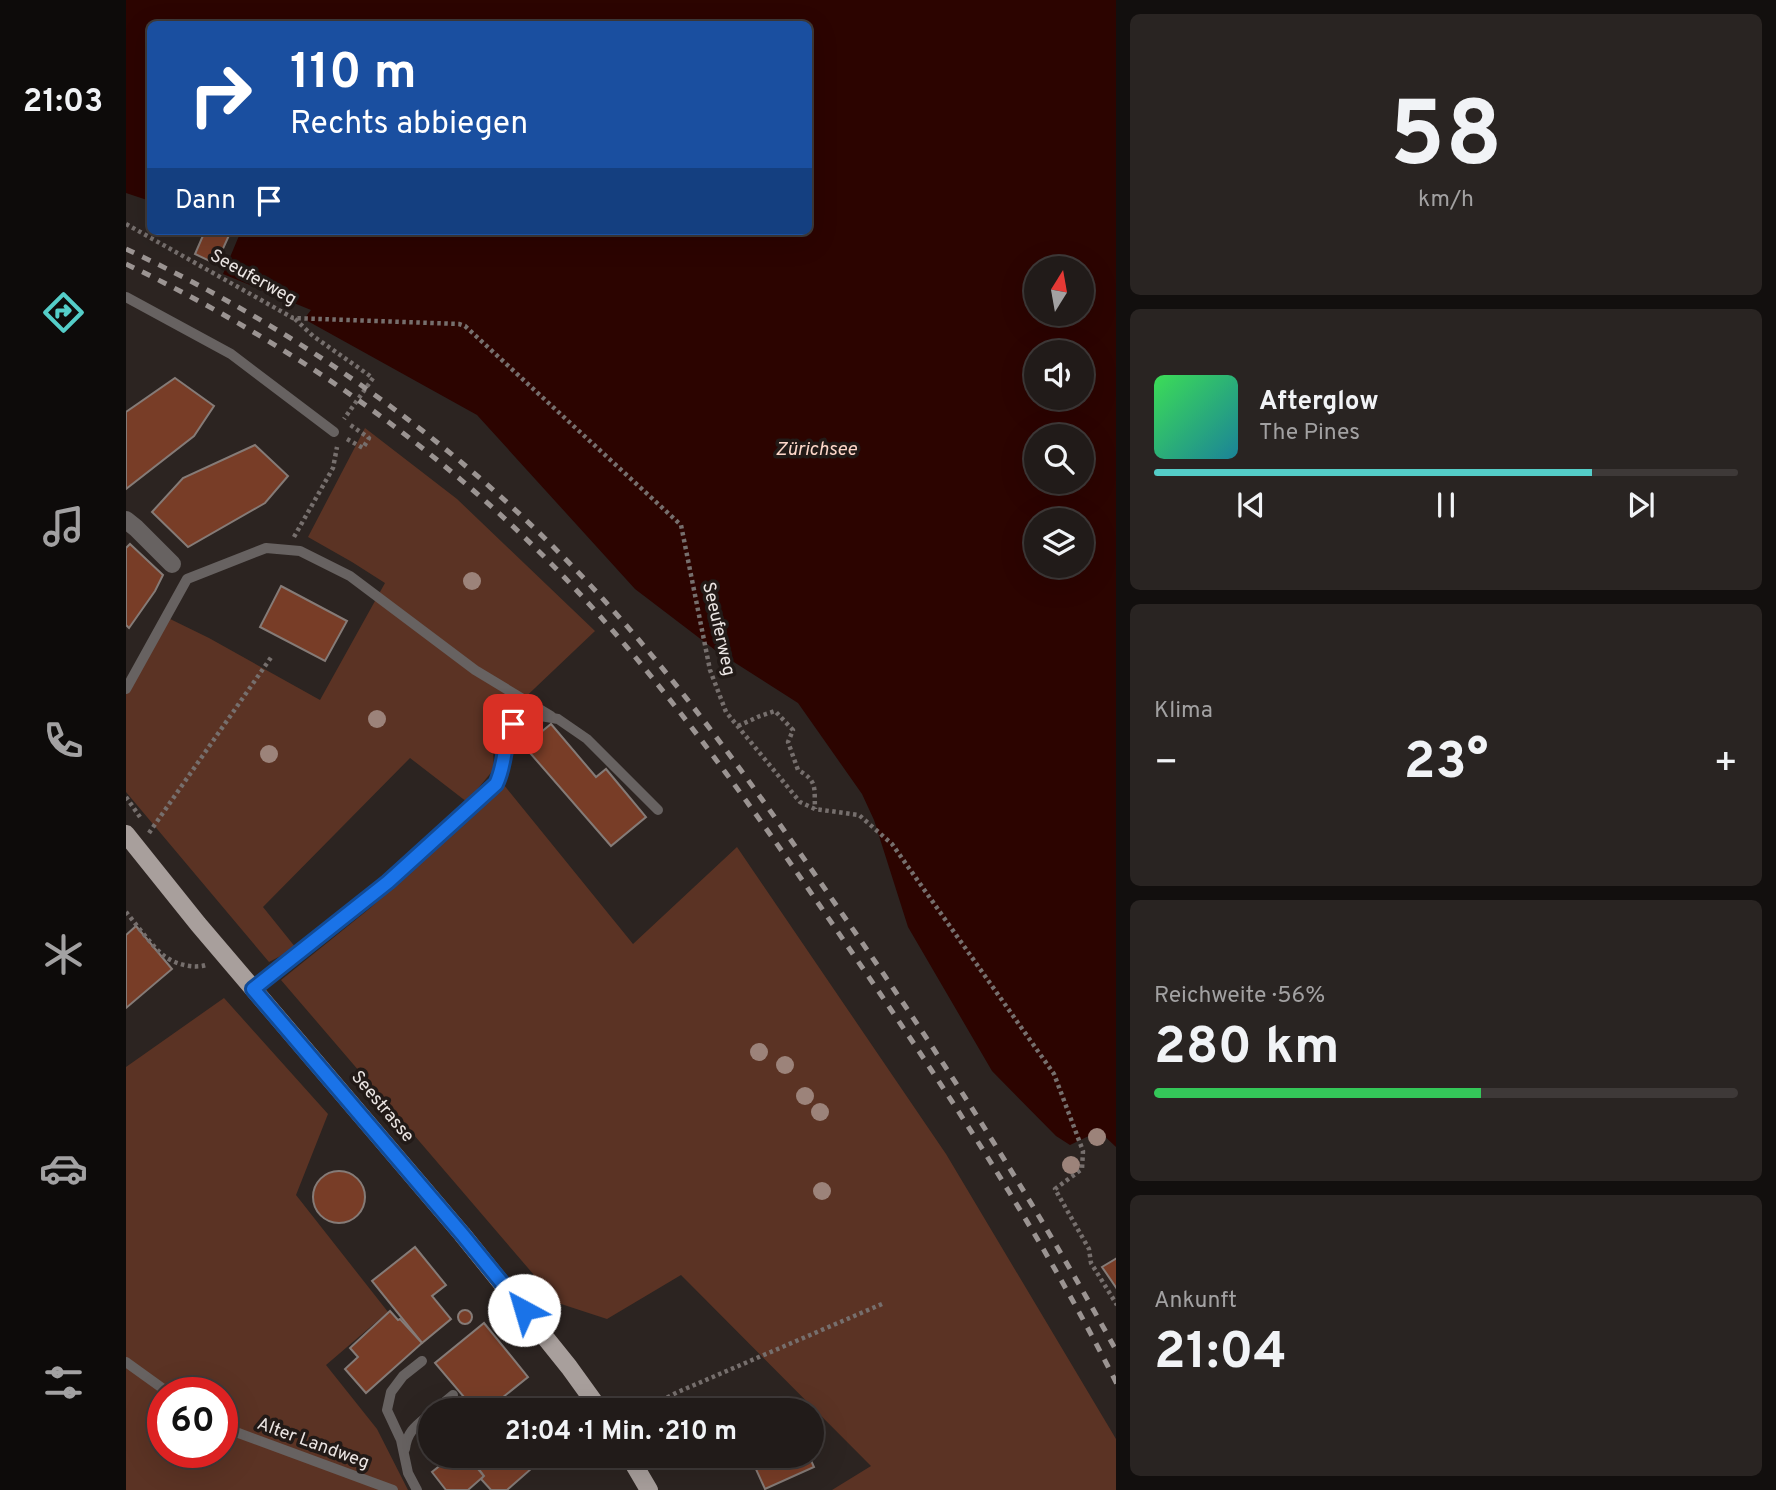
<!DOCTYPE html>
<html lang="de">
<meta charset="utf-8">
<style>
body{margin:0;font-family:Overpass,sans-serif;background:#292422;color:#f1f3f6;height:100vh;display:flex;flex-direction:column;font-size:26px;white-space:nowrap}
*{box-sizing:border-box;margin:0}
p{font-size:23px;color:#a2a1a2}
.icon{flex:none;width:38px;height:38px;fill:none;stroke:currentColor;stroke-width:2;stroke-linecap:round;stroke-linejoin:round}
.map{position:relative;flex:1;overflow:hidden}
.panel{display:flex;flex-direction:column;gap:14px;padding:14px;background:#120f0e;width:660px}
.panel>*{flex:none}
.banner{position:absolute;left:21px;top:21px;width:665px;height:214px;border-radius:10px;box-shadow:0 7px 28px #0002,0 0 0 2px #3e3938;background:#1a4fa0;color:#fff;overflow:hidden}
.needle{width:46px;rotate:11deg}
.controls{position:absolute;left:898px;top:256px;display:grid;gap:14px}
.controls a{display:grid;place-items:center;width:70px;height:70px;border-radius:50%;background:#211b19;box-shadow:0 7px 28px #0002,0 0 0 2px #3e3938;font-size:35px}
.speed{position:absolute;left:21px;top:1377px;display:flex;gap:14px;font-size:35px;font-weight:700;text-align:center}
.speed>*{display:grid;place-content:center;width:91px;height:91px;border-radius:50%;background:#211b19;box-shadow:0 7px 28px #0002,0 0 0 2px #3e3938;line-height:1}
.speed .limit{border:10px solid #d22;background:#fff;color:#111}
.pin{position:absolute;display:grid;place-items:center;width:60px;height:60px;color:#fff;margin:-30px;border-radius:14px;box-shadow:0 4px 10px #0006}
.me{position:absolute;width:77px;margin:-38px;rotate:321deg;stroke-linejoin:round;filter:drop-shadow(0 0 5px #0008)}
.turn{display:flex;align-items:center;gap:24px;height:147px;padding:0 28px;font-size:32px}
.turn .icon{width:91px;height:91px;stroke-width:2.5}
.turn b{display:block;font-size:49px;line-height:60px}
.then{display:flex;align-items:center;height:66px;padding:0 28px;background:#0003;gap:14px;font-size:26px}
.big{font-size:52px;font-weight:700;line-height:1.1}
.panel .tile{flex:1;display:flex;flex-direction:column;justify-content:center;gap:10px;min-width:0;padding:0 24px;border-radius:10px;background:#292422}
.panel .dial{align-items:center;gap:0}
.dial b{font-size:91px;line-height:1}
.song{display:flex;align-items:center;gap:21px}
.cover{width:84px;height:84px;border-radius:10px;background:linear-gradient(135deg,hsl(130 70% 55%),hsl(190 70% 35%))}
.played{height:7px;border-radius:4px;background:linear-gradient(90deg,#54cdc8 75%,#3e3938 75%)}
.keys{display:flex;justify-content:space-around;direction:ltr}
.heat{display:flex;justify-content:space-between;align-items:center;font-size:38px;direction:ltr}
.charge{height:10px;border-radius:5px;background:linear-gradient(90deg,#34c759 56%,#3e3938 0)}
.trip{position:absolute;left:292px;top:1398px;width:406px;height:70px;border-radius:35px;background:#211b19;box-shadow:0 7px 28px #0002,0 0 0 2px #3e3938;font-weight:700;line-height:70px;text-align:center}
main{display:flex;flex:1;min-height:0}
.dock{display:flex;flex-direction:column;width:126px;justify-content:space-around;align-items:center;background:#0d0b0a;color:#a2a1a2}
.dock .icon{width:49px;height:49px}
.dock .selected{color:#54cdc8}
.dock b{font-size:32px;color:#f1f3f6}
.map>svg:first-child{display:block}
.green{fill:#5b3324;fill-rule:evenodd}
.water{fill:#2c0400;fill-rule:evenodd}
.building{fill:#783d27;stroke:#857b77;stroke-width:2}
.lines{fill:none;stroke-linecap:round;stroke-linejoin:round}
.path{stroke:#766f6d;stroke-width:4.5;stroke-dasharray:3.5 3.5;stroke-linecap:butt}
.lane{stroke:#676261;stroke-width:10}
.street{stroke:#676261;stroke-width:18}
.primary{stroke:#a89f9c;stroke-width:18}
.rail{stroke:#9b9492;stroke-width:5;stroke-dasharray:9 9;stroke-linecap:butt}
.tree{fill:#9c837a}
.route-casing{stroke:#114b97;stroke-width:18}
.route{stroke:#1a73e8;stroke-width:12}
.labels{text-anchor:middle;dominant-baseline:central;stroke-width:7;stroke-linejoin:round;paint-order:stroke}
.street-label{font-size:18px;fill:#ebe5e3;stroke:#221a17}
.water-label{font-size:19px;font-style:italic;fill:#fdd7c9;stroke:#221a17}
</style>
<main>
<nav class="dock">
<b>21:03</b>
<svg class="icon selected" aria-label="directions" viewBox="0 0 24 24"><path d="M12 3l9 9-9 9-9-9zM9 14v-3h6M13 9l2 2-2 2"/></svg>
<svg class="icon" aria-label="music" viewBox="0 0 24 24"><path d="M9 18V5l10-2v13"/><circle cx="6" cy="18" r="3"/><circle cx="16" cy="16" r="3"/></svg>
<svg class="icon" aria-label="phone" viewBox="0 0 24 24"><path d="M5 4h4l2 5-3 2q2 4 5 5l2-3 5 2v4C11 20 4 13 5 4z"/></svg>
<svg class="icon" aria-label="climate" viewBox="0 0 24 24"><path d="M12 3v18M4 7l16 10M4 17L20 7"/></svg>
<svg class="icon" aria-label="car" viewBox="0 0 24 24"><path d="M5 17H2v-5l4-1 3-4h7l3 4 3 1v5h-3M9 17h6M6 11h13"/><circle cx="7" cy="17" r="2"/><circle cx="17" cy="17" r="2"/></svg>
<svg class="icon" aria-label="filters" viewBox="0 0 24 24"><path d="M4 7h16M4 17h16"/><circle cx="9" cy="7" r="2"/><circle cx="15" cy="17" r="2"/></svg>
</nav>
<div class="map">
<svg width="991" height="1490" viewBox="0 0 991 1490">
<rect width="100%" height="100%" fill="#2c2421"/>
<g class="green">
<path d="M239 428 331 499 469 631 389 707 366 733 368 769 341 802 284 758 137 907 170 948 143 962 0 792V689L40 617 83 638 194 700 259 583 226 562 182 537Z"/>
<path d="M378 785 507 944 611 847 820 1154 990 1439V1490H706L745 1466 555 1275 481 1319 432 1303 155 980 243 909Z"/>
<path d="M98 998 202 1114 170 1195 262 1312 200 1365 251 1429 282 1490H0V1067ZM37 1393H96V1452H37Z"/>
</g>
<path class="water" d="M0 0H990V1147L973 1131 944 1145 930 1136 866 1071 782 927 748 820 736 794 672 703 589 650 509 589 351 415 178 319 185 310 97 274 115 231H682V24H24V201L0 193ZM910 268H956V313H910ZM910 352H956V397H910ZM910 436H956V481H910ZM910 520H956V565H910Z"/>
<g class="building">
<path d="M79 231H105L90 264 69 254Z"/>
<path d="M49 378 88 406 68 436 0 489V412Z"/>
<path d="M129 445 162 476 139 503 62 547 26 512 57 478Z"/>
<path d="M4 544 37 575 29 591 3 628 0 625V548Z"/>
<path d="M155 586 221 621 199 661 134 627Z"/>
<path d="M425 724 470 777 480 769 520 817 485 846 398 746Z"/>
<path d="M10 926 46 969 0 1008V935Z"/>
<circle cx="213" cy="1197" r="26"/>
<path d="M289 1247 320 1285 306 1296 325 1319 296 1343 246 1281Z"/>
<path d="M991 1258V1289L976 1267Z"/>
<circle cx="339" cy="1317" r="7"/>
<path d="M264 1311 272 1320 274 1319 296 1343 240 1393 219 1369 232 1357 224 1348Z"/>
<path d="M358 1323 402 1377 361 1410H349L309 1363Z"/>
<path d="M102 1394 109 1405 99 1412 96 1408V1397Z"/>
<path d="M326 1456H341L358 1476 342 1490H320L306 1472Z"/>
<path d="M343 1456H394L405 1469 381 1490H365L355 1479 358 1476Z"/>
<path d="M624 1456H683L688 1467 639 1489Z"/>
</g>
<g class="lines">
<g class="path">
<path d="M0 224 167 318 333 324 339 326 555 525 584 670 600 712 674 802 689 809 733 815 766 844 928 1074 957 1151 956 1169 929 1189 963 1249 965 1263 991 1305"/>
<path d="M169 319 187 336 247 378 218 419"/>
<path d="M221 439 237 448 243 438 223 424"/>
<path d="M168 537 207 468 211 447"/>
<path d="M612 726 634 716 649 711 667 730 662 742 672 770C692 781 688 788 689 809"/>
<path d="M0 797 14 817"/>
<path d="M23 833 146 656"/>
<path d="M0 912C10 924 26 946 37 955 48 964 67 969 80 965"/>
<path d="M516 1410 552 1392 756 1304"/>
<path d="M476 1456 483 1467"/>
</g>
<g class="lane">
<path d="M0 297 105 354 208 432"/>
<path d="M0 689 61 579 140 548 174 551 224 576 349 670 425 716"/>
<path d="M127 989 262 882 370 784 376 773 381 736 387 724 409 715 432 719 461 739 532 810"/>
<path d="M0 1362 43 1393"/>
<path d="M309 1410 327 1395"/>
<path d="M96 1425 107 1431 267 1490"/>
<path d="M279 1449C281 1431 291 1425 304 1414"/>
<path d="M291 1490 282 1473 275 1440 261 1410 265 1392 277 1376 296 1361"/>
</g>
<path class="street" d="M0 520 10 528 46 564"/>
<g class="primary">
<path d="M0 834 72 924 336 1234 443 1367 474 1410"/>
<path d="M503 1456 523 1490"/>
</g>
<g class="rail">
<path d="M0 249C167 327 321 435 448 568 550 674 634 795 717 915 815 1056 908 1201 991 1352"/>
<path d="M0 264C163 342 314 447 439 578 548 693 638 824 727 954 822 1092 915 1234 991 1384"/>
</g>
</g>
<g class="tree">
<circle cx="346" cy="581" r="9"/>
<circle cx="251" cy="719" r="9"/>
<circle cx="143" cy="754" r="9"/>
<circle cx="633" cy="1052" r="9"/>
<circle cx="659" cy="1065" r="9"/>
<circle cx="679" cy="1096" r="9"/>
<circle cx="694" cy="1112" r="9"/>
<circle cx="971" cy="1137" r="9"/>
<circle cx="945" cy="1165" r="9"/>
<circle cx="696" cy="1191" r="9"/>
</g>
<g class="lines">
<g class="route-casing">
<path id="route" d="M387 724C377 742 380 764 370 784L262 882 127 989 336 1234 398 1310"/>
</g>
<use href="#route" class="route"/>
</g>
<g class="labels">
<g class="street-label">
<text transform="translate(127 278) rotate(29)">Seeuferweg</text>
<text transform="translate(592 629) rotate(77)">Seeuferweg</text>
<text transform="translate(256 1107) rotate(50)">Seestrasse</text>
<text transform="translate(187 1444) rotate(20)">Alter Landweg</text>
</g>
<g class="water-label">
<text x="690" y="450">Zürichsee</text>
</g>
</g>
</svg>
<div class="controls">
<a><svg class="needle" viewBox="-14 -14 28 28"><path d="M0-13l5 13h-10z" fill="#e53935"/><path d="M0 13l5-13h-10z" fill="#a2a1a2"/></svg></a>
<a><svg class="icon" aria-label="sound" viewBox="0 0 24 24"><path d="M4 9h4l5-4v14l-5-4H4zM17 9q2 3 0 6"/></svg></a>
<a><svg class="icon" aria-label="search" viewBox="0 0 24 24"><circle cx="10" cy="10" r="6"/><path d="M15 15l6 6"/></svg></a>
<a><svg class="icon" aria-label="layers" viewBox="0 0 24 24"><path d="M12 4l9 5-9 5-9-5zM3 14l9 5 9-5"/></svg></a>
</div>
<div class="speed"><div class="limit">60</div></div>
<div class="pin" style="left:387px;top:724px;background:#d93025"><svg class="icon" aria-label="arrive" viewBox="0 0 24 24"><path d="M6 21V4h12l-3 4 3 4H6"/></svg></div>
<svg class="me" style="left:398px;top:1310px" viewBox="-20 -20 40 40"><circle r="19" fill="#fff"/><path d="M0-13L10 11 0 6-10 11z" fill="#1a73e8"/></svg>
<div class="trip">21:04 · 1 Min. · 210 m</div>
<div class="banner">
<div class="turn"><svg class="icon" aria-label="right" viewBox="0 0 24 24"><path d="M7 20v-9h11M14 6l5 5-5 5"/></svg><div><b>110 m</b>Rechts abbiegen</div></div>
<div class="then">Dann<svg class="icon" aria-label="arrive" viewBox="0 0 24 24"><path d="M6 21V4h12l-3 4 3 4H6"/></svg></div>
</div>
</div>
<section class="panel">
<div class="tile dial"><b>58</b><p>km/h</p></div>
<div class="tile">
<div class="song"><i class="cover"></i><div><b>Afterglow</b><p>The Pines</p></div></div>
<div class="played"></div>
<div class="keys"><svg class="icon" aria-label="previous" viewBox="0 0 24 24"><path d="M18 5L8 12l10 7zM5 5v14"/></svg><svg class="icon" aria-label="pause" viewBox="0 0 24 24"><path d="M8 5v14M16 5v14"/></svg><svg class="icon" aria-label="next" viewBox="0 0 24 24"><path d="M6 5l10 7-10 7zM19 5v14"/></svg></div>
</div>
<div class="tile"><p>Klima</p>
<div class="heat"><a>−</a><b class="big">23°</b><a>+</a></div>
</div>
<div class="tile"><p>Reichweite · 56%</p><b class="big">280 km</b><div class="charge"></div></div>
<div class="tile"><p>Ankunft</p><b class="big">21:04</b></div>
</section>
</main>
